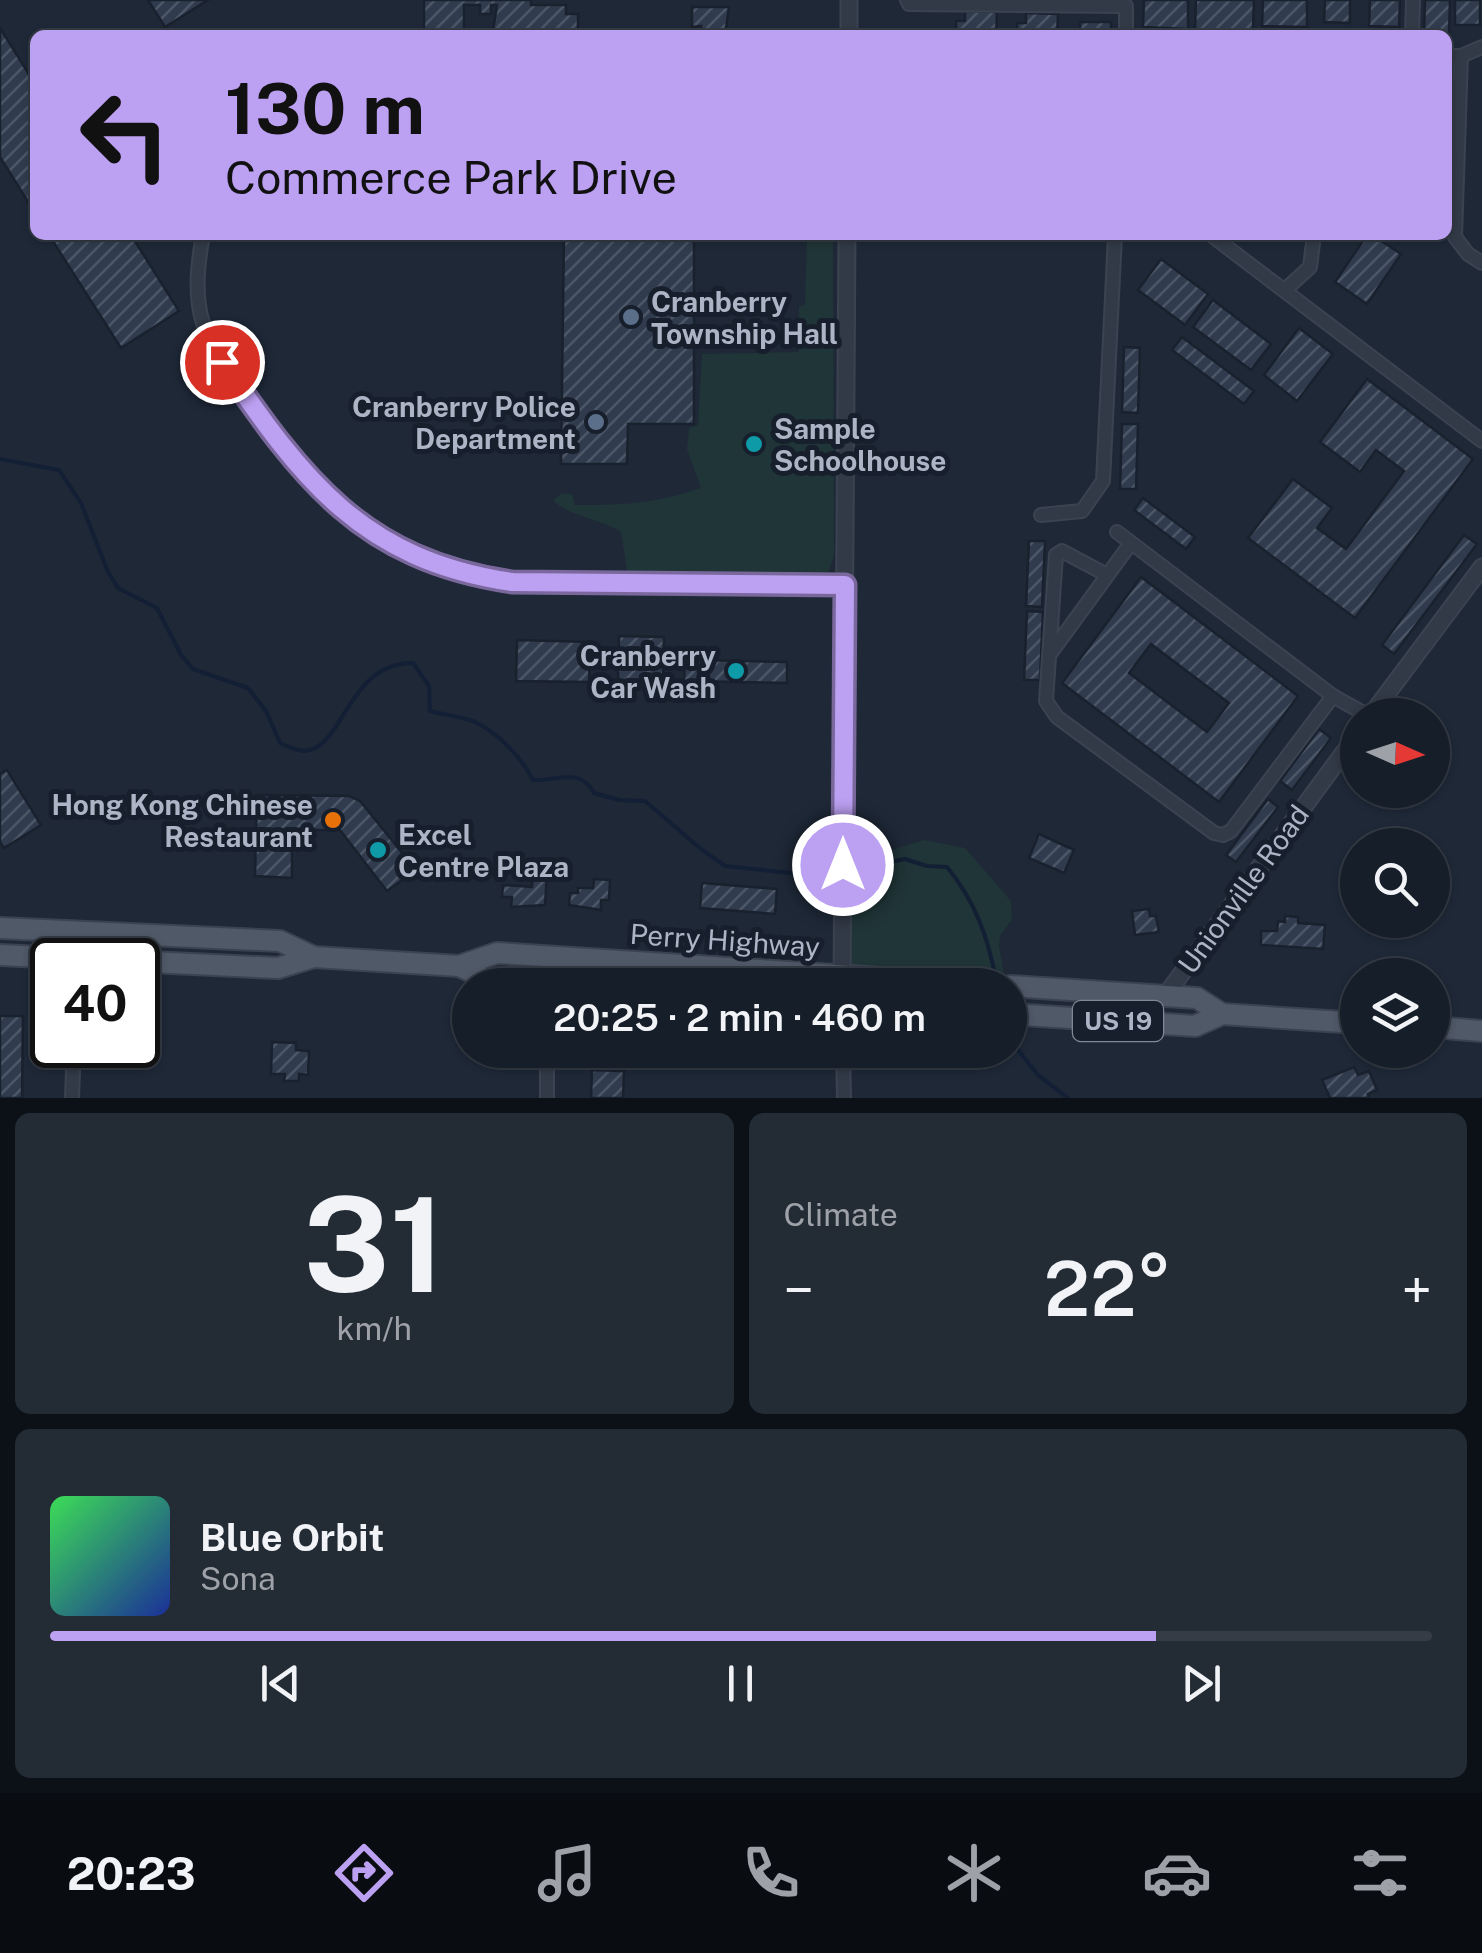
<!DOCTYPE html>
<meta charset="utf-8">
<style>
body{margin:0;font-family:"Public Sans",sans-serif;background:#232b35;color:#f1f3f6;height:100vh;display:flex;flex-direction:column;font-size:38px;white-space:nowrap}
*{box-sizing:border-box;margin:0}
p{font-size:32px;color:#9ea2a8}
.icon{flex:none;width:55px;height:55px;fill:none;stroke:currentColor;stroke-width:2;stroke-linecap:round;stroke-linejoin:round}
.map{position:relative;height:1098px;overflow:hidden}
.side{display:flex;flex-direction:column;gap:15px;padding:15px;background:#0c1017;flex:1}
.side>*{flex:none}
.hud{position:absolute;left:30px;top:30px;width:1422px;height:210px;border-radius:15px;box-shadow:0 2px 8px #0004,0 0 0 2px #353c46;background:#bca0f2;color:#111;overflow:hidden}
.needle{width:65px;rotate:93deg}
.fabs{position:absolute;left:1340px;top:698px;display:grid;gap:20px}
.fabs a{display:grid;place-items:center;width:110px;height:110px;border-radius:50%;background:#161e29;box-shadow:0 2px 8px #0004,0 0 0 2px #353c46;font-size:50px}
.speed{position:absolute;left:30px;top:938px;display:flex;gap:20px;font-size:50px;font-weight:700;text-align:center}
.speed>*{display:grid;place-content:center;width:130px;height:130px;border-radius:50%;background:#161e29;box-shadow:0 2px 8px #0004,0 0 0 2px #353c46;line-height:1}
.speed .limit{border:5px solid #111;border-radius:15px;background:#fff;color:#111}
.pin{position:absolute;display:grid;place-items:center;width:85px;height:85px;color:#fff;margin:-42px;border:5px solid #fff;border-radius:50%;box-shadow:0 2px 10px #0007}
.me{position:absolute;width:110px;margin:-55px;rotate:0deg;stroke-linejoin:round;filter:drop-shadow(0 0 8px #0008)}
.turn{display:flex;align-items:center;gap:35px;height:210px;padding:0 30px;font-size:45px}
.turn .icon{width:130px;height:130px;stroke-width:2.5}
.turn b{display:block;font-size:70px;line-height:85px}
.big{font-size:75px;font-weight:600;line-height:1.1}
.side .tile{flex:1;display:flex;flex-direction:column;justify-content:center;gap:15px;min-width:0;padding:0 35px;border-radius:15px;background:#232b35}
.side .dial{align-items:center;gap:0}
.dial b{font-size:130px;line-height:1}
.song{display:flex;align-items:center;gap:30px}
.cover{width:120px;height:120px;border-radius:15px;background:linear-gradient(135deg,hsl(130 70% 55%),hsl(230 70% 35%))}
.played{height:10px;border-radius:5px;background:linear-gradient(90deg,#bca0f2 80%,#353c46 80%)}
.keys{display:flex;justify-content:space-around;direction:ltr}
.heat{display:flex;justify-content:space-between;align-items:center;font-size:55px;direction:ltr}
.side .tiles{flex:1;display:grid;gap:15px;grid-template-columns:1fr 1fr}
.tile:last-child{grid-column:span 2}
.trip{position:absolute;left:452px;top:968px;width:575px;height:100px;border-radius:50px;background:#161e29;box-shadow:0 2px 8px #0004,0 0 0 2px #353c46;font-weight:600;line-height:100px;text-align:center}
.dock{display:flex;height:160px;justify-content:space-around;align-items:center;background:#090c10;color:#9ea2a8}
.dock .icon{width:70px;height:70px}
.dock .active{color:#bca0f2}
.dock b{font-size:45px;color:#f1f3f6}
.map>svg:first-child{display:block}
.green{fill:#203538}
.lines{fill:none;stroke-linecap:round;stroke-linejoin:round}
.stream{stroke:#121f34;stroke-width:4}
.building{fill:url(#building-hatch);stroke:#1a212e;stroke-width:2.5;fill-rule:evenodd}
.minor-casing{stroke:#3b4351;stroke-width:16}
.tertiary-casing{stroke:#3b4351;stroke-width:19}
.primary-casing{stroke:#3b4351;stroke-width:24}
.minor{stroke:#323a47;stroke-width:12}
.tertiary{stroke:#323a47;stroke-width:15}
.primary{stroke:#505968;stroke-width:20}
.route-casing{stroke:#7a689d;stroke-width:25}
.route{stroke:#bca0f2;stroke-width:18}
.service-dot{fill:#5c6f8a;stroke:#181f2c;stroke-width:4}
.culture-dot{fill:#0f9aa8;stroke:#181f2c;stroke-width:4}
.food-dot{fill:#e8710a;stroke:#181f2c;stroke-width:4}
.labels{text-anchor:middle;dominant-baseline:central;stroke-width:10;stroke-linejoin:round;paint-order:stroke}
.shield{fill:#181f2c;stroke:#808897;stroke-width:2.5}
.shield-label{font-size:25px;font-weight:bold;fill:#acb5c5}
.poi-label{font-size:28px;font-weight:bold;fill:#acb5c5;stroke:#181f2c;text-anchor:start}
.street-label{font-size:28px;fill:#acb5c5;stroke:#181f2c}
</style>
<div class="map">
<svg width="1482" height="1098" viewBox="0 0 1482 1098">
<defs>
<pattern id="building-hatch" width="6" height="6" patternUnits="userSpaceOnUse" patternTransform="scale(2.5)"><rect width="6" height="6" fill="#303c4e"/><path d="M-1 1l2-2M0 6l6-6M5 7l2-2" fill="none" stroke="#4b5666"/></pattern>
</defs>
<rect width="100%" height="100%" fill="#1e2837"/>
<g class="green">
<path d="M807 235H833L834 556 824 585 804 578 641 577 627 570 621 532C603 520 564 514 553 500L561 494H572L575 505C625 505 653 504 701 488L687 449 689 428 698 425 702 354 799 352V307L805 304Z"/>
<path d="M924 840 965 848 1011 901 1012 919 1000 936 999 946 1006 985 843 975V865Z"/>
</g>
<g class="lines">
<g class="stream">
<path d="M0 459 59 470 81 503 108 572 118 588 157 608 181 655 193 669 248 688 266 711 280 743C289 747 300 753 310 750 345 740 350 663 413 663L429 686 430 711C443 715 467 717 477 723 499 734 522 758 533 780 557 781 581 767 594 793L619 800 645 801 701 849 725 866 810 875 840 871"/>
<path d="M849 870 905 859 927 866 947 867C975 901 988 937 996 980"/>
<path d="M1010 1040 1038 1075 1068 1098"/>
</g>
</g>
<g class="building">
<path d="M148 0H208L165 27Z"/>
<path d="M424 0H531V5H566V14H578V30H566V35H497V30H493L497 5H491V14H480V5H464V35H424Z"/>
<path d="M1144 0H1188V29L1143 27Z"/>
<path d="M1196 0H1254L1253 30 1195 29Z"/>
<path d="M1263 0H1307V27L1262 26Z"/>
<path d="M1325 0H1350V23L1324 22Z"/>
<path d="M1370 0H1400L1399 27 1369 26Z"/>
<path d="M1425 0H1450L1449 35H1424Z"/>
<rect x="1455" y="0" width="25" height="25"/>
<path d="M692 7H729L725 35H701V26L692 27Z"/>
<path d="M965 11 997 12 996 35H956V21H965Z"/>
<path d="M1026 13 1058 14 1057 35H1017V23H1026Z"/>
<rect x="1080" y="22" width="31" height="13"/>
<path d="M0 28 35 84V213L0 157Z"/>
<path d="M49 235H131L179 311 121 348Z"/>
<path d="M564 235H694V424H628L627 464H561Z"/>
<path d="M1367 235H1379L1377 238 1401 254 1367 304 1335 282Z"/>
<path d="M1161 259 1208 294 1185 325 1138 290Z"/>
<path d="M1213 300 1271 344 1251 370 1193 327Z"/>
<path d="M1299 328 1333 354 1297 401 1264 375Z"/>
<path d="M1182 337 1254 391 1244 404 1172 350Z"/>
<path d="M1124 347 1140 348 1138 413 1122 412Z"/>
<path d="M1367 379 1473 459 1355 618 1248 538 1293 479 1332 508 1317 528 1346 549 1404 471 1376 450 1360 472 1320 442Z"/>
<path d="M1122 424H1138L1136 489H1120Z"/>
<path d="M1143 498 1195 537 1186 549 1134 510Z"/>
<path d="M1464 535 1477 544 1394 654 1382 645Z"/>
<path d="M1029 541H1045L1042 607 1026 606Z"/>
<path d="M1141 577 1298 696 1219 802 1062 683ZM1151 644 1229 703 1207 732 1129 673Z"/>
<path d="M1027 611 1043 612 1040 680H1024Z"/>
<path d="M619 636 664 637 663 681 618 680Z"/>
<path d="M517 640 590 642 589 682 516 681Z"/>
<path d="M685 656 701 657V660L787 662V683L684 681Z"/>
<path d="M1319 729 1331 738 1292 790 1280 781Z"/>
<path d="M7 770 41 825 4 848 0 842V774Z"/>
<path d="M257 795 349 796 360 801 416 870 387 891 340 830H292V878L255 876Z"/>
<path d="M1268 799 1278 807 1236 862 1226 855Z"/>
<path d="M1039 834 1074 850 1064 873 1029 858Z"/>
<path d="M533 873H547L545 905 511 907 512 897H502L503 885 532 887Z"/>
<path d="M594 879 610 880 609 900H601V910L569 905 570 893H578V888H593Z"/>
<path d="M702 883 777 889 775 914 700 908Z"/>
<path d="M1149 909 1150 916H1156L1159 932 1135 935 1132 911Z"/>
<path d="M1285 916 1298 917V923L1325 925 1323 949 1261 945V931H1277L1278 921 1285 922Z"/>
<path d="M0 1016H23L22 1098H0Z"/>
<path d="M272 1042 296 1043V1050L309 1051 308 1075 299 1074V1081H284L285 1074H271Z"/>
<path d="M1354 1067 1358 1075 1369 1071 1377 1090 1368 1094 1369 1098H1330L1322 1080Z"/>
<path d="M592 1070 624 1071 623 1098H591Z"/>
</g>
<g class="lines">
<g class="minor-casing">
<g id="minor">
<path d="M907 0 909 4 1126 6V35"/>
<path d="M1412 35 1413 0"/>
<path d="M1448 56H1461L1482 47"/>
<path d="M1461 56 1455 237 1468 254 1482 263"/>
<path d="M203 235C187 321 207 341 254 409 315 500 399 569 510 582 553 587 597 585 640 585 708 585 777 585 845 585"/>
<path d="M1211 235 1482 441"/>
<path d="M1285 290 1310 267 1314 235"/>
<path d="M1041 515 1082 511 1103 481 1115 235"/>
<path d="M1117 532 1333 696"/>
<path d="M1107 575 1062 551 1056 555 1046 701 1057 717 1214 833 1223 835 1231 831 1333 696 1367 715"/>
<path d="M1050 654 1131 543"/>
<path d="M843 1050 844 1098"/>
<path d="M72 1098 74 1045"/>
<path d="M547 1098V1050"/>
</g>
</g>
<g class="tertiary-casing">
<g id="tertiary">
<path d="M849 35V0"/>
<path d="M1371 715 1482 567"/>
<path d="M842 985 847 235"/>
<path d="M1165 996 1358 733"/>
</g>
</g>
<g class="primary-casing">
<g id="primary">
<path d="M0 928 280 941 314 957"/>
<path d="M0 955 278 968 314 957 459 966 495 983 517 985"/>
<path d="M459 966 497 953 990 985"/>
<path d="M1010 986 1197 998 1222 1014 1358 1023"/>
<path d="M1010 1014 1195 1026 1222 1014"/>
<path d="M1432 1027 1482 1031"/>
</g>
</g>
<use href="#minor" class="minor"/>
<use href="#tertiary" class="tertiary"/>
<use href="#primary" class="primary"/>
</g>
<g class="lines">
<g class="route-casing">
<path id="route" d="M222 362C303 480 362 560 512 582L845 585 843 865"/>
</g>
<use href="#route" class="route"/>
</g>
<g class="service-dot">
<circle cx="631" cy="317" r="10"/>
<circle cx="596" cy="422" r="10"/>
</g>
<g class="culture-dot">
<circle cx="754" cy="444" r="10"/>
<circle cx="736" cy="671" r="10"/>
<circle cx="378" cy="850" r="10"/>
</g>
<circle class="food-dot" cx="333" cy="820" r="10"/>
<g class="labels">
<rect class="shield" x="1073" y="1001" width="90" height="40" rx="8"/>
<g class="shield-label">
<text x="1118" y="1021">US 19</text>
</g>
<g class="poi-label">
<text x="651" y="301">Cranberry<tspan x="651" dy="32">Township Hall</tspan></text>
<text x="576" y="406" text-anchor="end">Cranberry Police<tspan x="576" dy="32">Department</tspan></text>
<text x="774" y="428">Sample<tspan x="774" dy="32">Schoolhouse</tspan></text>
<text x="716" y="655" text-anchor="end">Cranberry<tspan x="716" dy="32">Car Wash</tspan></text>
<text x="313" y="804" text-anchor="end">Hong Kong Chinese<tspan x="313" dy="32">Restaurant</tspan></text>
<text x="398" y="834">Excel<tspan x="398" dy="32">Centre Plaza</tspan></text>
</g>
<g class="street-label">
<text transform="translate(1243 889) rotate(-54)">Unionville Road</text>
<text transform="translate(725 940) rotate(4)">Perry Highway</text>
</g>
</g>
</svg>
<div class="fabs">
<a><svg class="needle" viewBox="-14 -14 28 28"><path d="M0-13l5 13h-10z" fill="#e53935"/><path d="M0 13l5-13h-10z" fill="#9ea2a8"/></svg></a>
<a><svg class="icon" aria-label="search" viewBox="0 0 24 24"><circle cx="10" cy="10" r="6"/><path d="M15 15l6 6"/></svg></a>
<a><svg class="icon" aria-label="layers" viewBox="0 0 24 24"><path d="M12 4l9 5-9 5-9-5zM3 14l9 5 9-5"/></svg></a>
</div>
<div class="speed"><div class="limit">40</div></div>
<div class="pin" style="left:222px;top:362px;background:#d93025"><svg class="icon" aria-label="arrive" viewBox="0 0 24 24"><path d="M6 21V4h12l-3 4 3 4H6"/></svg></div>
<svg class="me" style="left:843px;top:865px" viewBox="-20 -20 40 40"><circle r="17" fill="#bca0f2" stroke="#fff" stroke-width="3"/><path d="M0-11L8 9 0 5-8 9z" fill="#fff"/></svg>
<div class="trip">20:25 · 2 min · 460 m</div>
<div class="hud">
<div class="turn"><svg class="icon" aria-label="left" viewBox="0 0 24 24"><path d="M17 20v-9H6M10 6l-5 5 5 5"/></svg><div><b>130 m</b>Commerce Park Drive</div></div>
</div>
</div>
<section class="side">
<div class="tiles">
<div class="tile dial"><b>31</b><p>km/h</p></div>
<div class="tile"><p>Climate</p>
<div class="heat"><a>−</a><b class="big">22°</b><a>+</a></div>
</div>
<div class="tile">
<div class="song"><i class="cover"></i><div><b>Blue Orbit</b><p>Sona</p></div></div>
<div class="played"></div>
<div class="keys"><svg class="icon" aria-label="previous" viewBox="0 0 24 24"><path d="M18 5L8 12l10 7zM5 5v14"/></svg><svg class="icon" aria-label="pause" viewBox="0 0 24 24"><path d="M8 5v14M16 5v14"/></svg><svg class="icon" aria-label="next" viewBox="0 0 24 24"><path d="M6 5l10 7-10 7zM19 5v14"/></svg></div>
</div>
</div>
</section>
<nav class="dock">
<b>20:23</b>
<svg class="icon active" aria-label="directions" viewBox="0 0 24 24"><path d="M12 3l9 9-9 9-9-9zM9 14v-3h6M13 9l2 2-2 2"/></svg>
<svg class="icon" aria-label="music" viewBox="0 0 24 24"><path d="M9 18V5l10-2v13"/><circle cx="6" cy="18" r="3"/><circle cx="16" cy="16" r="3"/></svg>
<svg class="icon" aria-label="phone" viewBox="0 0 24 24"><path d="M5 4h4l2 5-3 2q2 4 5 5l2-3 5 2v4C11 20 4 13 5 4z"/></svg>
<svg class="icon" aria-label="climate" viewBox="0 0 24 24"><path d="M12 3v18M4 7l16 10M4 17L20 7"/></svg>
<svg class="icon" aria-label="car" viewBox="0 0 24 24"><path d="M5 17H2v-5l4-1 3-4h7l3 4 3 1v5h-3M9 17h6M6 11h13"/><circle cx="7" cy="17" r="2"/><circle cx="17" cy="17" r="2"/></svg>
<svg class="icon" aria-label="filters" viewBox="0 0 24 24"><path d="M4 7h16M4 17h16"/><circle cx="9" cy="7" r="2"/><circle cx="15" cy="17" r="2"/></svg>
</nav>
